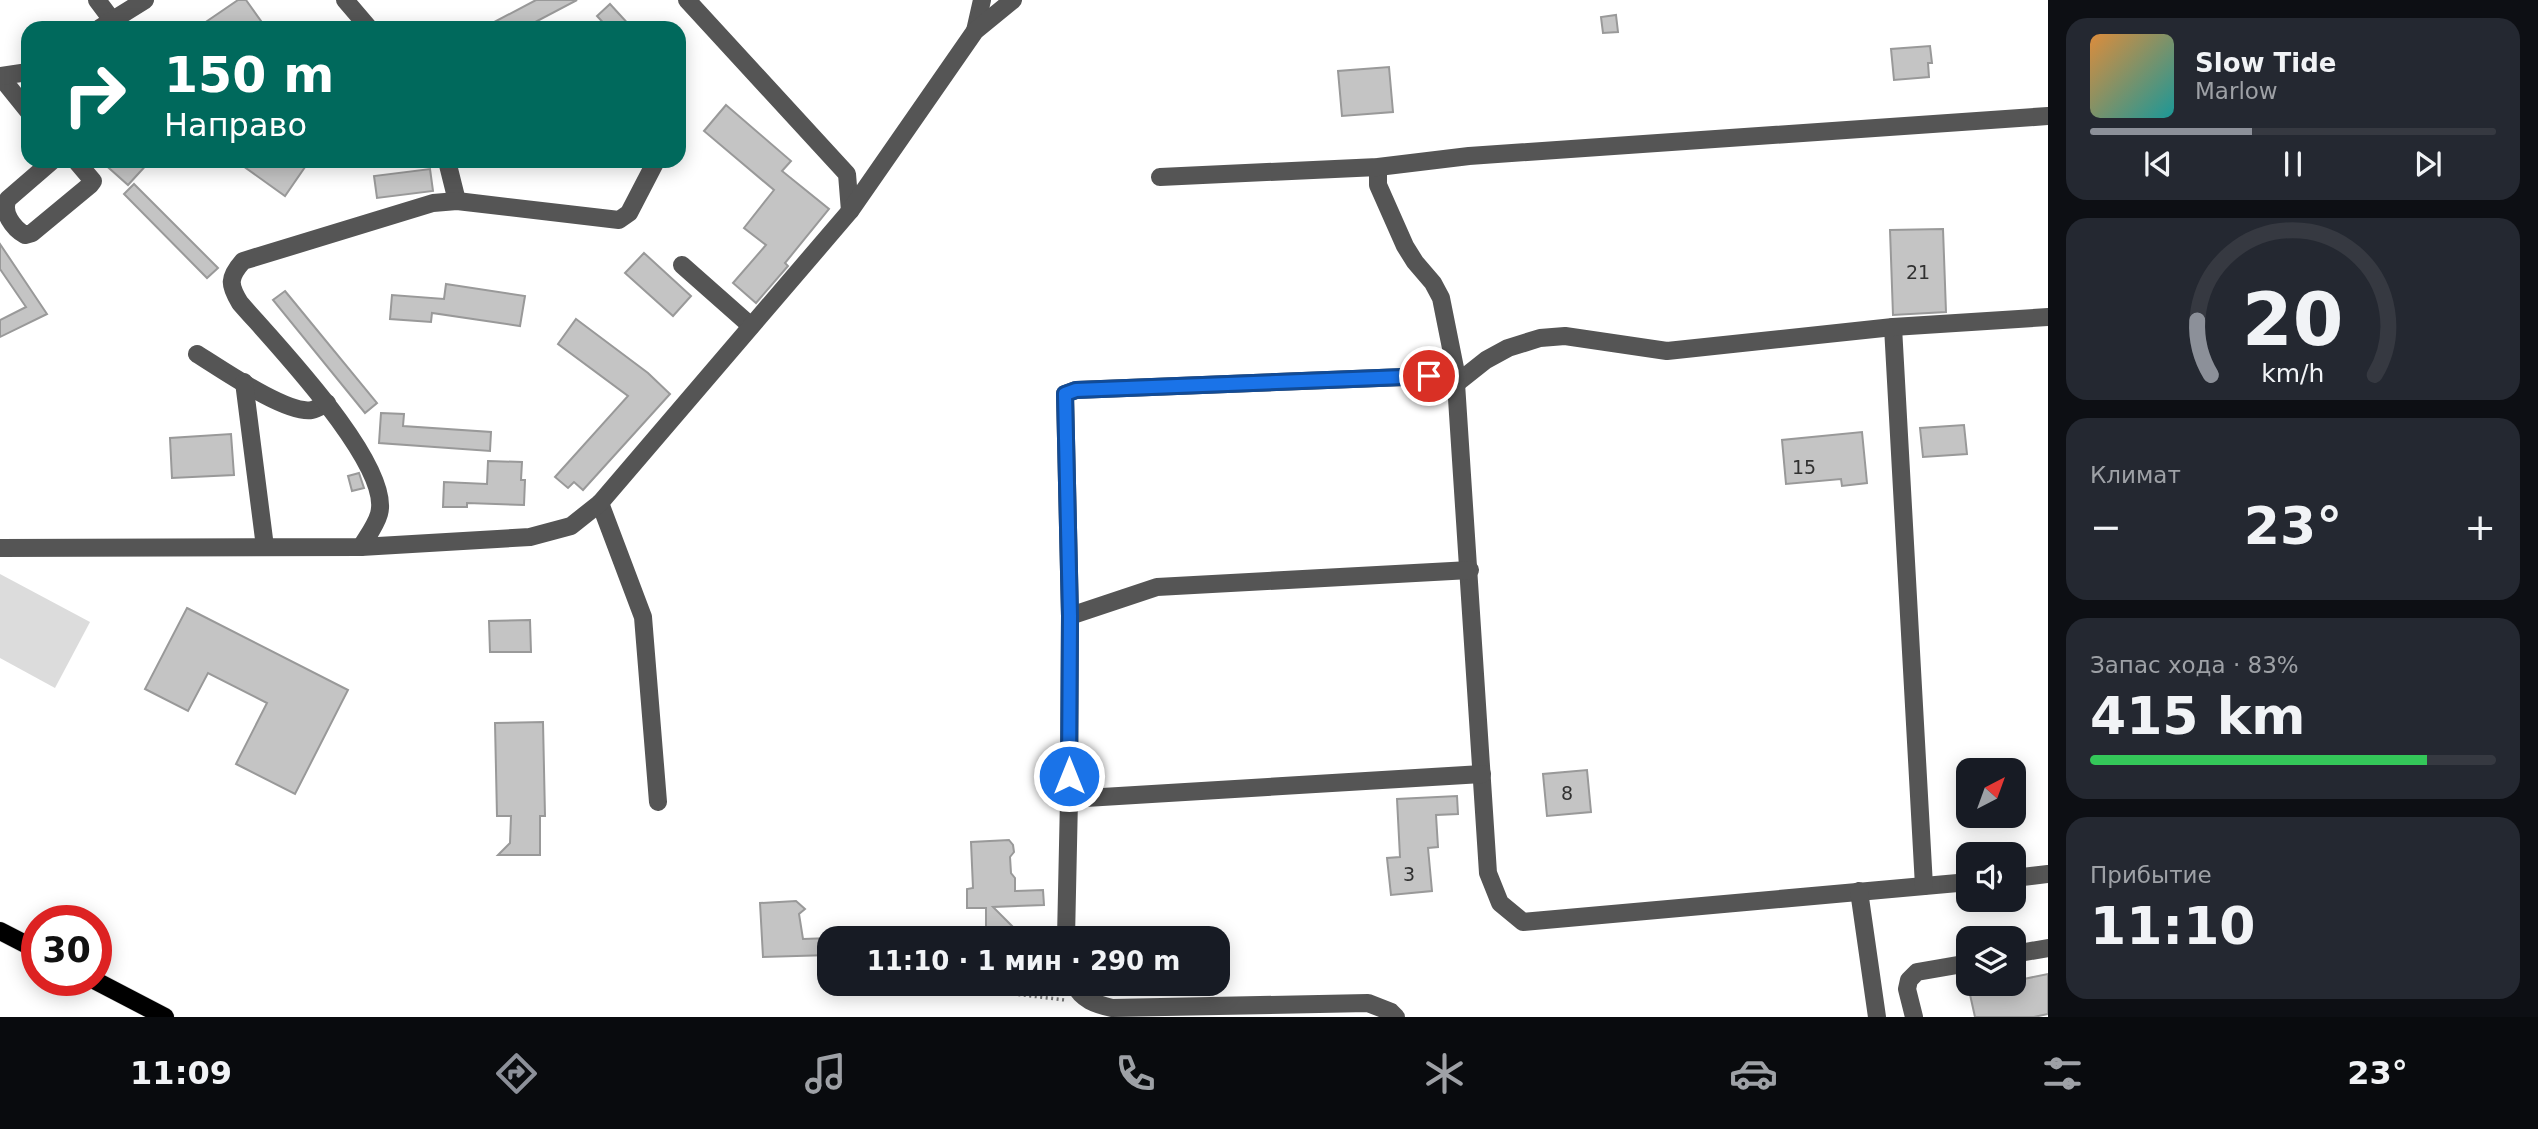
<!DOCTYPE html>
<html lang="ru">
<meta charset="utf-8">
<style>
body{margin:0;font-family:"DejaVu Sans",sans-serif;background:#242831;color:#f1f3f6;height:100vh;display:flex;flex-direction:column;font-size:26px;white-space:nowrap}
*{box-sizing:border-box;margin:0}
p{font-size:23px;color:#9ea1a6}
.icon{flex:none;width:38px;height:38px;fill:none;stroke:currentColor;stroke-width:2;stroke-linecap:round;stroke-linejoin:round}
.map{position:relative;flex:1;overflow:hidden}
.drawer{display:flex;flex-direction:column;gap:18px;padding:18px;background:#0d0f14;width:490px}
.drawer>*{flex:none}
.hud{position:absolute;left:21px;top:21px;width:665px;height:147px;border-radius:21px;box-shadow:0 4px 18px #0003;background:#00695c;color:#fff;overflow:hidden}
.needle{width:46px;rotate:41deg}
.buttons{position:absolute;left:1956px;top:758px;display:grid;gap:14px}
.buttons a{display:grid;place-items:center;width:70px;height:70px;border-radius:14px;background:#171b24;box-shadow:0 4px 18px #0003;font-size:35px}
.speed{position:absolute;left:21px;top:905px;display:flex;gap:14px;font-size:35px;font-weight:700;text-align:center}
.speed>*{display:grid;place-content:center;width:91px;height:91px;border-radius:50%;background:#171b24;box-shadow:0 4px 18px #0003;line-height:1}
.speed .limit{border:10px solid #d22;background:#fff;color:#111}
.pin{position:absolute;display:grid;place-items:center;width:60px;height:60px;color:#fff;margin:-30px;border:4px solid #fff;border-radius:50%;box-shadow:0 2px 7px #0007}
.me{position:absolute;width:77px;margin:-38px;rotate:0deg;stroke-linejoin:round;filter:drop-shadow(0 0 5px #0008)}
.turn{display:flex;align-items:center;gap:24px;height:147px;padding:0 28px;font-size:32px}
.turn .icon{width:91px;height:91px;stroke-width:2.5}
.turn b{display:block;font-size:49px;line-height:60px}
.big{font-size:52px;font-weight:600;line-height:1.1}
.drawer .card{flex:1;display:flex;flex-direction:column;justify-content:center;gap:10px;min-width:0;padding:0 24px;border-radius:21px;background:#242831}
.drawer .dial{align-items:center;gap:0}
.dial svg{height:182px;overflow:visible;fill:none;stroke:#363941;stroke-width:7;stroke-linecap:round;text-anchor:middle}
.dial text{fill:#f1f3f6;stroke:none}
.song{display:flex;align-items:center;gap:21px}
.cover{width:84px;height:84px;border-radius:10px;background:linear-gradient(135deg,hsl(30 70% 55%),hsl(180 70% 35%))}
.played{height:7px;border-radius:4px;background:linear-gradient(90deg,#8c9099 40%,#363941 40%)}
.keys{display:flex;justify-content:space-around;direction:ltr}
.heat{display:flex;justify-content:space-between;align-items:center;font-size:38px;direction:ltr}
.charge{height:10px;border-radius:5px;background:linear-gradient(90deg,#34c759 83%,#363941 0)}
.trip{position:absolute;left:817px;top:926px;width:413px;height:70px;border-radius:21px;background:#171b24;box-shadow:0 4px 18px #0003;font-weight:600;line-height:70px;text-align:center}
.dock{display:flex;height:112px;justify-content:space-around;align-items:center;background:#090b0e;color:#9ea1a6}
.dock .icon{width:49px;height:49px}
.dock .current{color:#8c9099}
.dock b{font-size:32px;color:#f1f3f6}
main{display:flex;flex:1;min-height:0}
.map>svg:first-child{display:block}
.green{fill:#dcdcdc}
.building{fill:#c4c4c4;stroke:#999;stroke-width:2}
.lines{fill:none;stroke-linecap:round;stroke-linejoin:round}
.major-casing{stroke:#dbdbdb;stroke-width:19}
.path{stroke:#777;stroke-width:3.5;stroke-dasharray:2 3.5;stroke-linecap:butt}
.minor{stroke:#555;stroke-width:18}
.major{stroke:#000;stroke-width:18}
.route-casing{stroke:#114b97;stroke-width:18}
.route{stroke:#1a73e8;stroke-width:12}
.labels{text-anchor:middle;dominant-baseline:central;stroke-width:5;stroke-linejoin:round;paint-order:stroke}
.number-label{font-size:19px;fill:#313131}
</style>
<main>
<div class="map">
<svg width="2048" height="1017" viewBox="0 0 2048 1017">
<rect width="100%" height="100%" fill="#fff"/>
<path class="green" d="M0 574 90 622 55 688 0 658Z"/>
<g class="building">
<path d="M238 0H246L266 28H197Z"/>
<path d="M536 0H577L524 28H483Z"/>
<path d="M610 4 632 28H608L597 16Z"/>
<path d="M1616 15 1618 32 1603 33 1601 17Z"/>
<path d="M1930 46 1932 63H1928L1929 77 1894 80 1891 49Z"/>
<path d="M1389 67 1393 112 1342 116 1338 71Z"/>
<path d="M726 105 791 161 782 171 829 209 785 263 788 266 756 303 733 283 766 245 744 228 774 190 704 131Z"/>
<path d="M101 161H150L128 185Z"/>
<path d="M236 161H296L305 167 285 196Z"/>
<path d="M430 169 433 191 377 198 374 176Z"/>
<path d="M134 184 218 268 207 278 124 194Z"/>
<path d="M1943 229 1946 312 1893 315 1890 230Z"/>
<path d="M0 244 47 314 0 337V320L26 307 0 269Z"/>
<path d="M644 253 691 296 673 316 625 273Z"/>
<path d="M446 284 525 296 520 326 432 313 431 322 390 319 392 295 444 299Z"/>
<path d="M285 291 377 403 365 413 273 300Z"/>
<path d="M576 319 648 373 670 394 583 490 574 482 568 488 555 477 628 396 558 344Z"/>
<path d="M381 413 404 414 403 426 491 432 490 451 379 443Z"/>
<path d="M1964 425 1967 454 1923 457 1920 428Z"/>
<path d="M1862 432 1867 483 1842 486 1841 479 1786 484 1782 440Z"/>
<path d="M231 434 234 475 172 478 170 438Z"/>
<path d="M488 461 522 462 521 480H525L524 505 467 503V507H443L444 482 487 484Z"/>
<path d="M359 473 364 488 352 491 348 476Z"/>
<path d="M187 608 348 690 295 794 236 764 267 703 208 673 188 711 145 689Z"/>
<path d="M530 620 531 652H490L489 621Z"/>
<path d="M543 722 545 816H540V855H498L510 843 511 816H497L495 723Z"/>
<path d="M1587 770 1591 812 1547 816 1543 774Z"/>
<path d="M1457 796 1458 814 1436 815 1438 847 1428 848 1432 891 1391 895 1387 858 1400 857 1397 799Z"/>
<path d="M1009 840 1013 845 1014 852 1010 857 1011 873 1015 878V891L1043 890 1044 905 993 907 1024 938H986V908H967V889L973 888 971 842Z"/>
<path d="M796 901 805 909 799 914 803 939 830 938V955L763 957 760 903Z"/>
<path d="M2048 974V1014L2034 1017H1975L1969 990 2001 984H2014V981Z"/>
</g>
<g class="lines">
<g class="major-casing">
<g id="major">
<path d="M0 931 37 950"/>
<path d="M94 980 165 1017"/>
</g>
</g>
<path class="path" d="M931 984 1065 1000"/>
<g class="minor">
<path d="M97 0 118 28"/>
<path d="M345 0 369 28"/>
<path d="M687 0 847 174 850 211"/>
<path d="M100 28 145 0"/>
<path d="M975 31 982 0"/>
<path d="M0 76 28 111"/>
<path d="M0 76 28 72"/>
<path d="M52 161 8 199C1 212 13 228 25 235L32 233 90 185 93 181 76 161"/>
<path d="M447 161 457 201"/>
<path d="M1378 167V185L1405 246 1415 262 1433 283 1441 298 1455 368 1488 873 1500 903 1523 922 1969 882"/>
<path d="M1160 177 1378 167 1469 156 2048 116"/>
<path d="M682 265 751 326"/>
<path d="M1893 327 1924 886"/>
<path d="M197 354C220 368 287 415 312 410 317 409 323 405 327 403"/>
<path d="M244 382 265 547"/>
<path d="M1457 383 1486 360 1508 348 1540 338 1565 336 1667 351 1893 327 2048 317"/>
<path d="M600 503 643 617 658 802"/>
<path d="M361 547C367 537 376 525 379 514 393 465 272 340 240 303 229 285 228 278 243 261L433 203 457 201 619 220 629 213 656 161"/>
<path d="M0 548 361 547 530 537 571 526 600 503 850 211 975 31 1013 0"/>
<path d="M1070 616 1157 587 1470 570"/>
<path d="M1069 799 1070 616 1065 394 1076 390 1456 375"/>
<path d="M2014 878 2048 874"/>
<path d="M1859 891 1877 1017"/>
<path d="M1066 938 1069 799 1482 774"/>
<path d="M2014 954 2048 948"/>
<path d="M1074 984C1082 1000 1095 1004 1112 1008L1368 1003 1391 1012 1396 1017"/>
<path d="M1914 1017 1907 989 1909 980 1917 972 1969 963"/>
</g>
<use href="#major" class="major"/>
</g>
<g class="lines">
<g class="route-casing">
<path id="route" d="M1069 776 1070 616 1065 394 1076 390 1429 376"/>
</g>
<use href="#route" class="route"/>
</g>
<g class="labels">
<g class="number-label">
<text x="1918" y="272">21</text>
<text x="1804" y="467">15</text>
<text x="1567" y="793">8</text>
<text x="1409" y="874">3</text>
</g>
</g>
</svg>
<div class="buttons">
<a><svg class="needle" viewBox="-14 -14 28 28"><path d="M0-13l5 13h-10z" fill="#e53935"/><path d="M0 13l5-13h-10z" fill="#9ea1a6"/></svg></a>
<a><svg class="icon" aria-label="sound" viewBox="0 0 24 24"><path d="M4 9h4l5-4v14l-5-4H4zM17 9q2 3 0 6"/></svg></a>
<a><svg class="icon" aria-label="layers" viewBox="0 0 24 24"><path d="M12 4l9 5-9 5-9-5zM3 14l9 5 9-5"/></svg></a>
</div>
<div class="speed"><div class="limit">30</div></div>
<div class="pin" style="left:1429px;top:376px;background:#d93025"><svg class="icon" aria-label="arrive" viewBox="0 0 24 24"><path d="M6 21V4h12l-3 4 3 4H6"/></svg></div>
<svg class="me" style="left:1069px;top:776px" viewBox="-20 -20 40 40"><circle r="17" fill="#1a73e8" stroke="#fff" stroke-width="3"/><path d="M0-11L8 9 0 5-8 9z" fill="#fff"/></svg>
<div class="trip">11:10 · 1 мин · 290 m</div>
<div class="hud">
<div class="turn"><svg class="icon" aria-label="right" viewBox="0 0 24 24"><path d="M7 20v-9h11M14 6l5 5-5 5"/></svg><div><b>150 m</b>Направо</div></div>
</div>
</div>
<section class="drawer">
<div class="card">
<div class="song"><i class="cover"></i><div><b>Slow Tide</b><p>Marlow</p></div></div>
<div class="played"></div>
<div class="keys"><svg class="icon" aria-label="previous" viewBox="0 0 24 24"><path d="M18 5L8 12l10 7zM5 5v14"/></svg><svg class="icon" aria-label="pause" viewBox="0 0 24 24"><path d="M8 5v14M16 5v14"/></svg><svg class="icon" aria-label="next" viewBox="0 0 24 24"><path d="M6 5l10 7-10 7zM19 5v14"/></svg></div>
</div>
<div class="card dial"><svg viewBox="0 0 100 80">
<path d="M14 69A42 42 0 1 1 86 69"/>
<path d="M14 69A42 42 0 0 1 8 45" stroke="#8c9099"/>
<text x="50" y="56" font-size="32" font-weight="700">20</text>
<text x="50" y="72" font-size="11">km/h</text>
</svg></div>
<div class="card"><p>Климат</p>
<div class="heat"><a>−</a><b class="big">23°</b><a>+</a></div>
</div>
<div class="card"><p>Запас хода · 83%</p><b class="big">415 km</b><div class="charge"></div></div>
<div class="card"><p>Прибытие</p><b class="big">11:10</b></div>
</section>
</main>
<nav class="dock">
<b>11:09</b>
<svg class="icon current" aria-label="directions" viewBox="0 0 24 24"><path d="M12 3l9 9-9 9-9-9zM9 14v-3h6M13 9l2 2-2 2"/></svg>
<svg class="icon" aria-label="music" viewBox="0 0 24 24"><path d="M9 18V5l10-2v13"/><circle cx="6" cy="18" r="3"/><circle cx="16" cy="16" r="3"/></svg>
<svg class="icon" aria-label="phone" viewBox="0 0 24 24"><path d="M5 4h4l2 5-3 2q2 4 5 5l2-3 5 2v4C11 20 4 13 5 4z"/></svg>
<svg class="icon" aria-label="climate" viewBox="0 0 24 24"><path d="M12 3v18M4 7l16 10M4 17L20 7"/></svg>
<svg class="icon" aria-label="car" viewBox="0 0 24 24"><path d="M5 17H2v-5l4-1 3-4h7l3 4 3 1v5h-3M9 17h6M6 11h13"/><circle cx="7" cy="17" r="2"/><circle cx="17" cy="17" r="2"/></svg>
<svg class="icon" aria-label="filters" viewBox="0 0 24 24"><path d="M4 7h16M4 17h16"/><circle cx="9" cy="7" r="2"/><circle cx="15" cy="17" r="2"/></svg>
<b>23°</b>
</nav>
